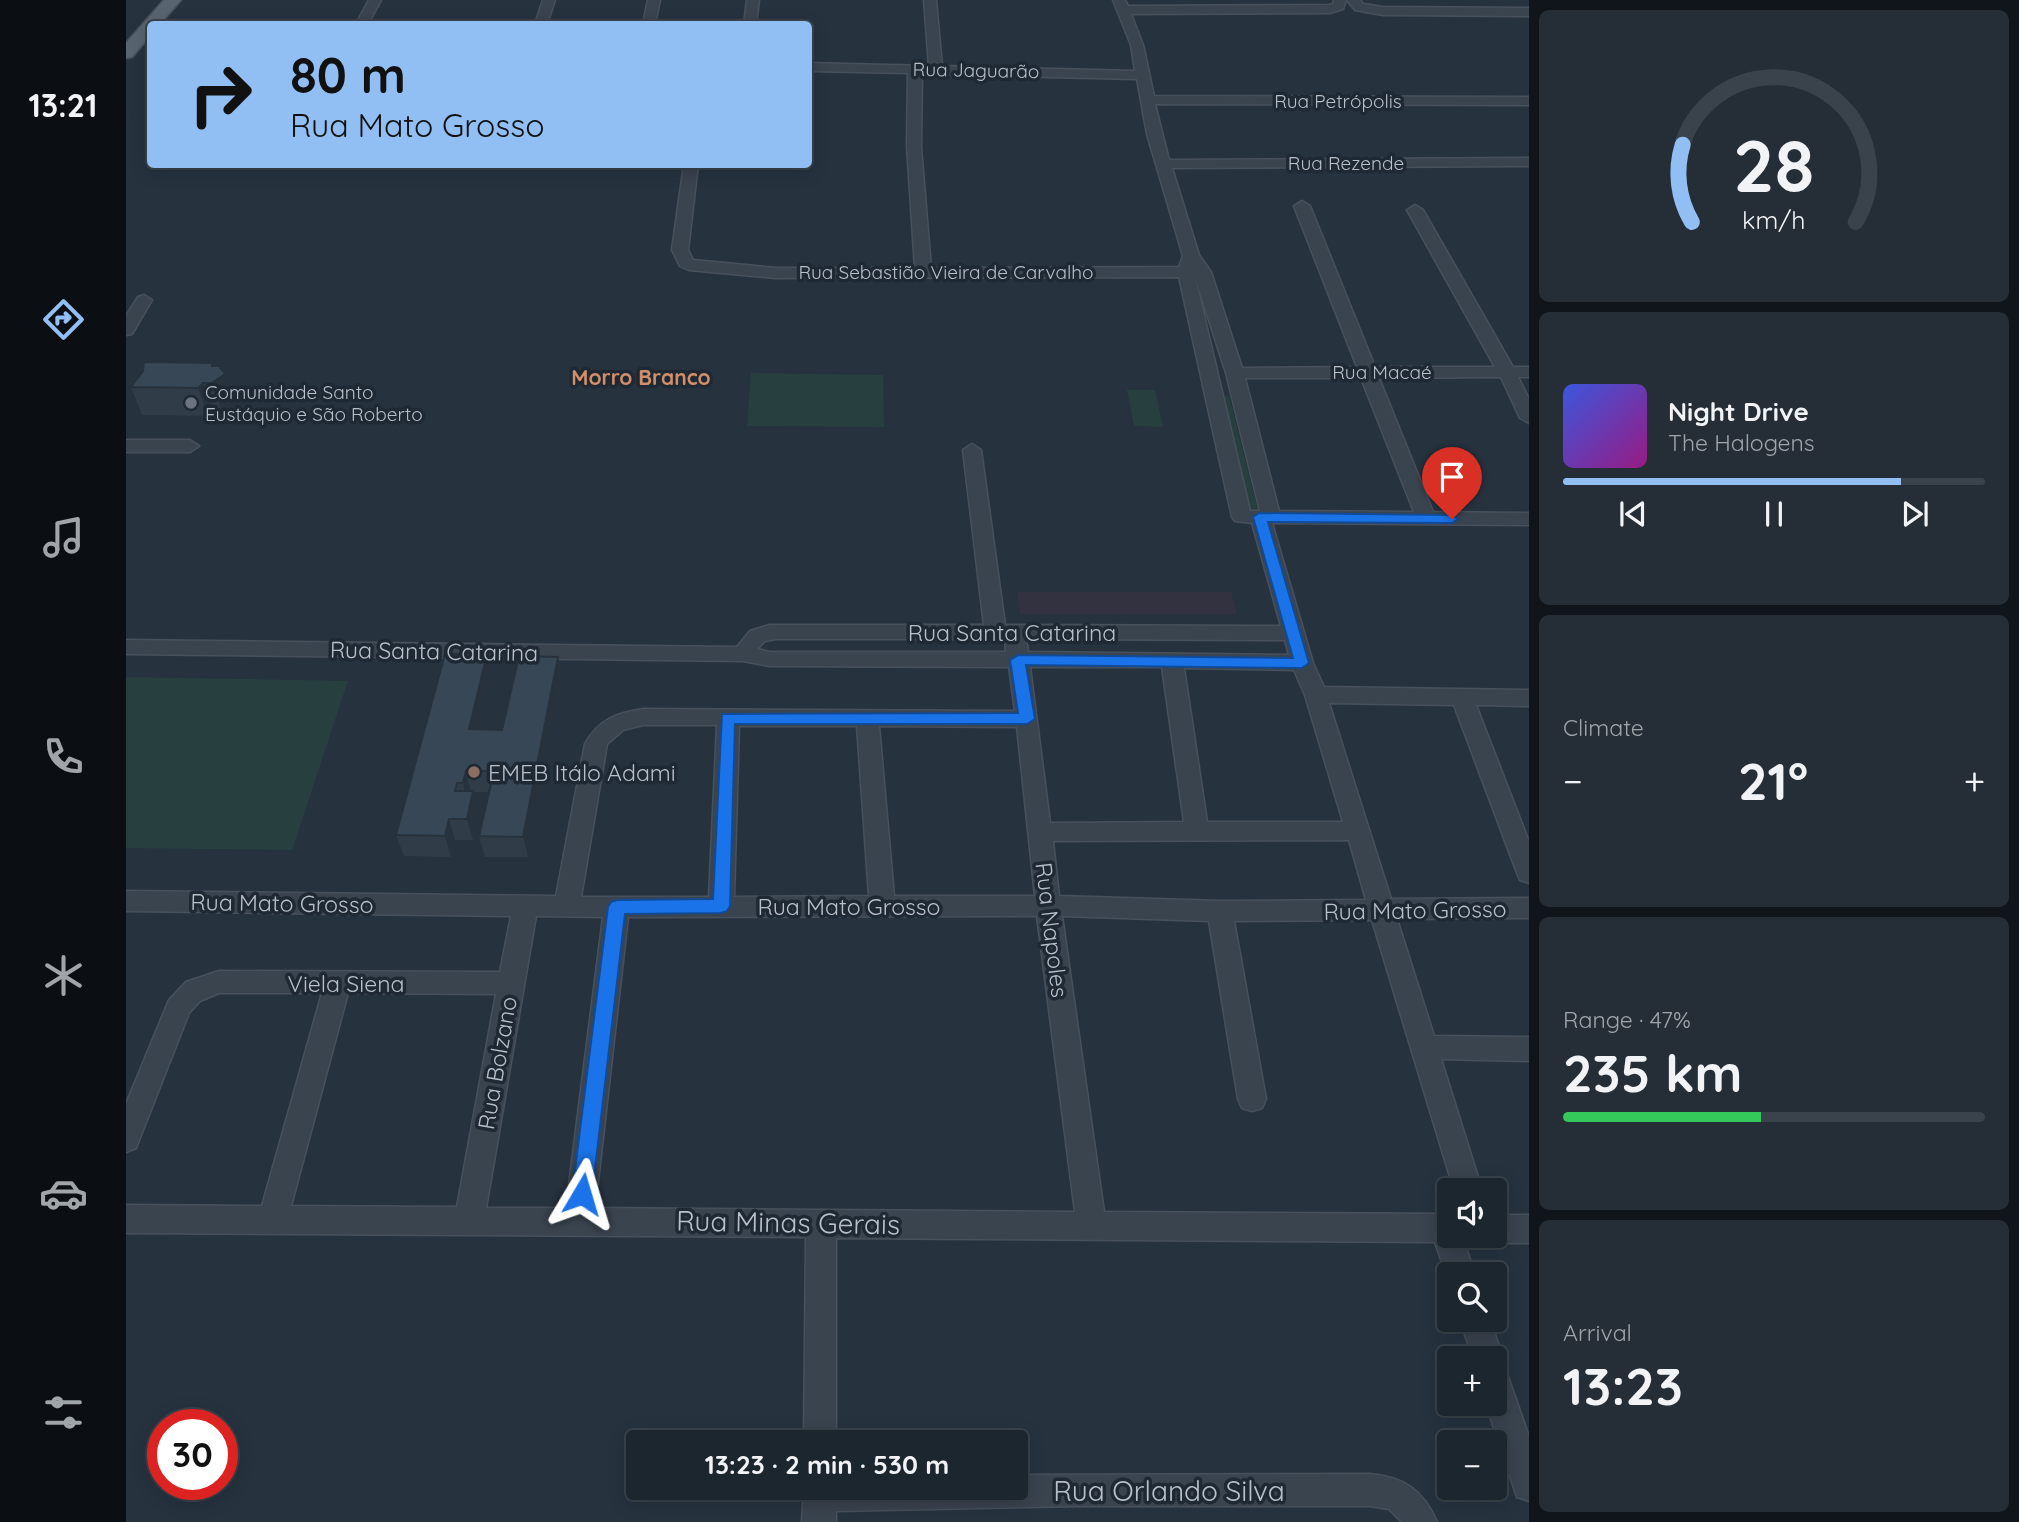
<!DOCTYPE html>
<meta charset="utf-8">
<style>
body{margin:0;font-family:Quicksand,sans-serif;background:#252e37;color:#f1f3f6;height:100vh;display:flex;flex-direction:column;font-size:26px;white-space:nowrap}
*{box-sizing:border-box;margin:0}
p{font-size:23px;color:#a0a5aa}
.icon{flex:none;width:38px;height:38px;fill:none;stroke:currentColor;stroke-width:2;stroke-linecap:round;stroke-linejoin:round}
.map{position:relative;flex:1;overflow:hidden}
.panel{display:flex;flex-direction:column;gap:10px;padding:10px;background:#0f151a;width:490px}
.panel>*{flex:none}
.top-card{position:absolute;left:21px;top:21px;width:665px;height:147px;border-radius:7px;box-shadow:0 4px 18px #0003,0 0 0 2px #3a434b;background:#91bff4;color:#111;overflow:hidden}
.controls{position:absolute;left:1311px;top:1178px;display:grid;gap:14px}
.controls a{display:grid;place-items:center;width:70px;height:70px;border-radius:7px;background:#1c262f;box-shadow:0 4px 18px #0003,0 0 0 2px #3a434b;font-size:35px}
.speed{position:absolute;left:21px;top:1409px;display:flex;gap:14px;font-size:35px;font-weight:700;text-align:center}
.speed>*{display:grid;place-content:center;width:91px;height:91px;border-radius:50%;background:#1c262f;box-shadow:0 4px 18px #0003,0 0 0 2px #3a434b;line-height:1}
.speed .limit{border:10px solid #d22;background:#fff;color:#111}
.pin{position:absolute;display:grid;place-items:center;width:60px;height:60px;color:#fff;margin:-72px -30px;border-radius:50% 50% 50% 0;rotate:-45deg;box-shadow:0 0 7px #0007}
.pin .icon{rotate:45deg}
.me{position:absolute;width:77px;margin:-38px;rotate:7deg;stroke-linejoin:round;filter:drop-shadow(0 0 5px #0008)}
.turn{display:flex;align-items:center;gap:24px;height:147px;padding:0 28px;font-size:32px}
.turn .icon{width:91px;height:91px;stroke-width:2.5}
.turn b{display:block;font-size:49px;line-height:60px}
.big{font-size:52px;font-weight:700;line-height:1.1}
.panel .widget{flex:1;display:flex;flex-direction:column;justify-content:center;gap:10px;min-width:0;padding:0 24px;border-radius:10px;background:#252e37}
.panel .dial{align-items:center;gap:0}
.dial svg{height:182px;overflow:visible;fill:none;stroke:#3a434b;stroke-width:7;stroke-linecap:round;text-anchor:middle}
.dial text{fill:#f1f3f6;stroke:none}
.song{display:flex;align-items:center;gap:21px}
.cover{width:84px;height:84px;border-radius:10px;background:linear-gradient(135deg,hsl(230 70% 55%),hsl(310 70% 35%))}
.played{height:7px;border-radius:4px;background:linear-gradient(90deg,#91bff4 80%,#3a434b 80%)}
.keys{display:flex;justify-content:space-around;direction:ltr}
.heat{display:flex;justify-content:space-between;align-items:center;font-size:38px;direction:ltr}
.charge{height:10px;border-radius:5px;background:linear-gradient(90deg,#34c759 47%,#3a434b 0)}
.trip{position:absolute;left:500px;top:1430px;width:402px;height:70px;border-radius:7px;background:#1c262f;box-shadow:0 4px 18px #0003,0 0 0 2px #3a434b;font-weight:700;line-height:70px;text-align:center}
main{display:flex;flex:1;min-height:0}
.menu{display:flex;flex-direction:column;width:126px;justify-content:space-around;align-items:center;background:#0b0f13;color:#a0a5aa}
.menu .icon{width:49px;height:49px}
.menu .on{color:#91bff4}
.menu b{font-size:32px;color:#f1f3f6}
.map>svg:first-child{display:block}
.medical{fill:#333240}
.green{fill:#283f40}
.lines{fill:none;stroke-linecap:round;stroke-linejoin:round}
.minor-casing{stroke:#47505b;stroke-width:3}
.major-casing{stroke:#47505b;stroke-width:3}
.minor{fill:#3a444f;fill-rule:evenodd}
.major{fill:#58646f;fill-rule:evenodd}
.wall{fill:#303d49}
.shaded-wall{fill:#27323c}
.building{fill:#384755;stroke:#27323c;stroke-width:2}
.route{fill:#1a73e8;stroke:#114b97;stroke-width:2}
.worship-dot{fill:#6b7280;stroke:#1f2934;stroke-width:2.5}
.education-dot{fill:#8d6e63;stroke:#1f2934;stroke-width:2.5}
.labels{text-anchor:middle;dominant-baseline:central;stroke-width:7;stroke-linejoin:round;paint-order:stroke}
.far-street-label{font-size:19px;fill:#b7bfc9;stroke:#1f2934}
.far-poi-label{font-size:19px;fill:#b7bfc9;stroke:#1f2934;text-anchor:start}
.far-quarter-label{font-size:21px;font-weight:bold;fill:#d18e6a;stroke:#1f2934}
.street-label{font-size:23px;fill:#b7bfc9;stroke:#1f2934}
.poi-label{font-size:23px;fill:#b7bfc9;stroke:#1f2934;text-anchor:start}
.near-street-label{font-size:28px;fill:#b7bfc9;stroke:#1f2934}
</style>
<main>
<nav class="menu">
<b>13:21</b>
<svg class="icon on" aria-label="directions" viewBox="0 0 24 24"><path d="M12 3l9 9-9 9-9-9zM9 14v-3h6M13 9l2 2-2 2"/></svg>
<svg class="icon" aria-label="music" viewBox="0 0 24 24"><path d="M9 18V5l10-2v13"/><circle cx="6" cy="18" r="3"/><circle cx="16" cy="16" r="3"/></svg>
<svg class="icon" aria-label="phone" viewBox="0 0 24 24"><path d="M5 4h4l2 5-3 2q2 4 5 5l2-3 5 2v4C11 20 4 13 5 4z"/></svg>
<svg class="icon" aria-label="climate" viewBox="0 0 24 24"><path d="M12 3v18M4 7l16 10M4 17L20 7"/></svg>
<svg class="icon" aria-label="car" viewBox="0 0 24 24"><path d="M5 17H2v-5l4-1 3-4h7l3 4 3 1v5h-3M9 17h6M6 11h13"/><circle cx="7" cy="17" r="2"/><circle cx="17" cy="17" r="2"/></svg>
<svg class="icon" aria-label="filters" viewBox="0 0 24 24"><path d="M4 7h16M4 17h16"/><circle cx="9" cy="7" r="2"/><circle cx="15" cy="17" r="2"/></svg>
</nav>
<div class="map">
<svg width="1403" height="1522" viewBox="0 0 1403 1522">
<rect width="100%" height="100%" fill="#26333f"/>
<path class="medical" d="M891 592H1105L1111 614H894Z"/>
<g class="green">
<path d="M625 373 757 375 758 427 621 426Z"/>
<path d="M1001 390H1029L1037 427 1008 426Z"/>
<path d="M1095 396H1103L1132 511 1123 510Z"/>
<path d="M0 677 222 681 166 850 0 848Z"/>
</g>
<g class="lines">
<g class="minor-casing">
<g id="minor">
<path d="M243 0H255L242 24H230Z"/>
<path d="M417 0H429L421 24H409Z"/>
<path d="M522 0H534L529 24H517Z"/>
<path d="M621 0H633L630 24H618Z"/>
<path d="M798 0H810L816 66 1009 71 1005 45 987 0H999L1002 6 1203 5 1207 4 1208 0H1220L1217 9 1204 13 1005 14 1017 45 1028 96 1403 97V105L1029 104 1043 160 1403 158V166L1046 168 1073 255 1085 272 1116 368 1231 367 1168 206 1176 201 1184 206 1249 367H1369L1281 210 1289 205 1297 210 1387 367H1403V377H1392L1403 399V423L1394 418 1375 377 1253 378 1307 512 1403 513V525L1146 523 1187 663 1198 687 1403 690V706L1350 705 1403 842V883L1394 880 1391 873 1328 705 1203 703 1265 899 1403 898V918L1271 919 1308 1036 1403 1037V1061L1315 1059 1356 1190H1328L1246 920 1108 921 1140 1099 1136 1108 1126 1111 1116 1108 1112 1099 1083 921 936 916 978 1212 1323 1214V1236H1336L1349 1274H1323V1283L1309 1242 710 1238V1442H678L680 1237 0 1233V1205L136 1206 196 993H93L74 1001 63 1013 10 1148 0 1152V1104L43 1000 60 982 93 971 374 972 385 916 0 911V891L430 896 459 744C472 720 490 713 517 709L889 711 883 667 644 666 617 661 0 654V640L611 647 624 631 643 625H858L837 450 846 444 855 450 879 625 1155 626 1126 523 1109 521 1106 517 1053 277 650 278 563 270 554 266 546 250 558 164H572L562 250 567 260 650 268H789L781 147 782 73 682 71V63L803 66ZM796 74 1011 79 1021 134 1057 256 1053 267 805 268 795 147ZM1069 277 1100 373 1134 511H1124ZM1119 378H1235L1288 512 1153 511ZM650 639H879L880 652H644L631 649 639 641ZM900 639 1159 640 1163 655 902 652ZM904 667H1036L1058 822 924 823ZM1058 668 1168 670 1179 695 1217 822H1081ZM517 725H591L583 897H455L481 744 497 730ZM613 726H731L743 896 608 897ZM753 726 891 727 909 896H768ZM1223 840 1240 900 1094 901 933 896 927 841ZM410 916 477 917 440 1208H360ZM911 916 949 1212 469 1208 502 917ZM222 993 370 994 331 1207 165 1206Z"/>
<path d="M1221 0H1234L1237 4 1257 7 1403 8V16L1257 15 1229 10Z"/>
<path d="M18 295 26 300 6 334 0 335V316L12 297Z"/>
<path d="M0 440H64L73 446 64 452H0Z"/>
<path d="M1368 1215H1403V1243H1368L1358 1239 1356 1236H1368Z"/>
<path d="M1334 1320H1364L1377 1358 1374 1366 1379 1368 1403 1437V1501L1391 1497 1360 1404H1368V1358H1347Z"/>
<path d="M1244 1474C1278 1477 1297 1490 1311 1522H1276L1263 1509 1244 1506H951L710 1511V1522H676L678 1488H891V1475Z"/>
</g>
</g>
<g class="major-casing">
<path id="major" d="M38 0H55L34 24H24V36L6 57 0 58V43Z"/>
</g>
<use href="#minor" class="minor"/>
<use href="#major" class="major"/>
</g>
<g class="wall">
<path d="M87 366 109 402 96 411 87 410 82 416 16 415 5 387Z"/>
<path d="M361 654 366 676 354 729 376 730 432 657 436 678 402 857H359L353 836 363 792H347L353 812 347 840H329L325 857 278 856 270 835Z"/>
</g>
<g class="shaded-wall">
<path d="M2 106 6 119 0 124V107Z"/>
<path d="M86 363 92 379 99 374 109 402 96 411 86 383Z"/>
<path d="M77 383 87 410 82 416 72 388Z"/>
<path d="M361 654 366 676 349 751 343 729Z"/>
<path d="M432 657 436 678 402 857 397 837Z"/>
<path d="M340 771 345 792 342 805 337 783Z"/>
<path d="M347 791 353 812 347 840 341 819Z"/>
<path d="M323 819 329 840 325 857 319 836Z"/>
</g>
<g class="building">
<path d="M18 362 86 363V366H93L99 374 86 383H77L72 388 5 387 17 371Z"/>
<path d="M319 654H361L343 729 376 730 393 656 432 657 397 837 353 836 368 771H340L337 783H331L329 791H347L341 819H323L319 836 270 835Z"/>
</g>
<path class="route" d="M1133 513 1326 515 1332 519 1326 523 1142 522 1183 663 1176 668 900 665 909 719 901 724H609L604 906 601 911 595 913 499 914 466 1194 463 1201 456 1203 449 1201 446 1194 482 907 485 902 491 900 587 899 596 714 892 713 884 660 892 655 1167 658 1127 517Z"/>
<circle class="worship-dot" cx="65" cy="403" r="7"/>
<circle class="education-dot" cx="348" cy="772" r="7"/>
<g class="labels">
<g class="far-street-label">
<text transform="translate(850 70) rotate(1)">Rua Jaguarão</text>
<text x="1212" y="101">Rua Petrópolis</text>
<text x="1220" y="163">Rua Rezende</text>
<text x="820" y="272">Rua Sebastião Vieira de Carvalho</text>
<text x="1256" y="372">Rua Macaé</text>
</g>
<g class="far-poi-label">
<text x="79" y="392">Comunidade Santo<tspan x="79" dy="22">Eustáquio e São Roberto</tspan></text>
</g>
<g class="far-quarter-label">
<text x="515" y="377">Morro Branco</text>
</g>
<g class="street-label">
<text x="886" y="632">Rua Santa Catarina</text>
<text transform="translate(308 651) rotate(1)">Rua Santa Catarina</text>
<text transform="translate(156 903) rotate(1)">Rua Mato Grosso</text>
<text x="723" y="906">Rua Mato Grosso</text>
<text transform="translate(1289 910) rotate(-1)">Rua Mato Grosso</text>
<text transform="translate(926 930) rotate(83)">Rua Napoles</text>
<text x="220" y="983">Viela Siena</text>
<text transform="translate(371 1063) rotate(-80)">Rua Bolzano</text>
</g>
<g class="poi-label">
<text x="362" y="772">EMEB Itálo Adami</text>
</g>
<g class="near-street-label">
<text transform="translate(662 1222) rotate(1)">Rua Minas Gerais</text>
<text x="1043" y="1490">Rua Orlando Silva</text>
</g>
</g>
</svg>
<div class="controls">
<a><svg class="icon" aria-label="sound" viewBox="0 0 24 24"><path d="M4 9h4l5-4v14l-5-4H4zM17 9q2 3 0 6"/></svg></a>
<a><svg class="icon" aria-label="search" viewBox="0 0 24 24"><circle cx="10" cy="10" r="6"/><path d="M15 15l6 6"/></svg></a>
<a>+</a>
<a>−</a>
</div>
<div class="speed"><div class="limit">30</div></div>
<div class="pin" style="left:1326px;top:519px;background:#d93025"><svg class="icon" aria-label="arrive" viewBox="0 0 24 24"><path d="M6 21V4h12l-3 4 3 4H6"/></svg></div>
<svg class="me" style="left:456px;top:1194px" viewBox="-20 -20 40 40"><path d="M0-17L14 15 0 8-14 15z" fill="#1a73e8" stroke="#fff" stroke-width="4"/></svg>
<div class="trip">13:23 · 2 min · 530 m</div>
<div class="top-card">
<div class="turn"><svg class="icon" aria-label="right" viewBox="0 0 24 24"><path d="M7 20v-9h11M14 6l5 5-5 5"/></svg><div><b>80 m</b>Rua Mato Grosso</div></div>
</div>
</div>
<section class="panel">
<div class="widget dial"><svg viewBox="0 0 100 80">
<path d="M14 69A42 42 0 1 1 86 69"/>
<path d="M14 69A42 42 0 0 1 10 35" stroke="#91bff4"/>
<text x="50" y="56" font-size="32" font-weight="700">28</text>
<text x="50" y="72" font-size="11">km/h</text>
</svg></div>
<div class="widget">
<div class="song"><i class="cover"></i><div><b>Night Drive</b><p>The Halogens</p></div></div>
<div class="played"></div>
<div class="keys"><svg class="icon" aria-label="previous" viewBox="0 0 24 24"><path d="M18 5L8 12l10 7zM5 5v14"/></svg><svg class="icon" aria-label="pause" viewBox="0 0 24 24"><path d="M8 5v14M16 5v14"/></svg><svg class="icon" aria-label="next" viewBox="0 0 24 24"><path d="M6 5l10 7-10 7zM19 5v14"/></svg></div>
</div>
<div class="widget"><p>Climate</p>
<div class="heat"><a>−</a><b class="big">21°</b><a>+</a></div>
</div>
<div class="widget"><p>Range · 47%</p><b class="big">235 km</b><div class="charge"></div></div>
<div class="widget"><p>Arrival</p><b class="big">13:23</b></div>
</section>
</main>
